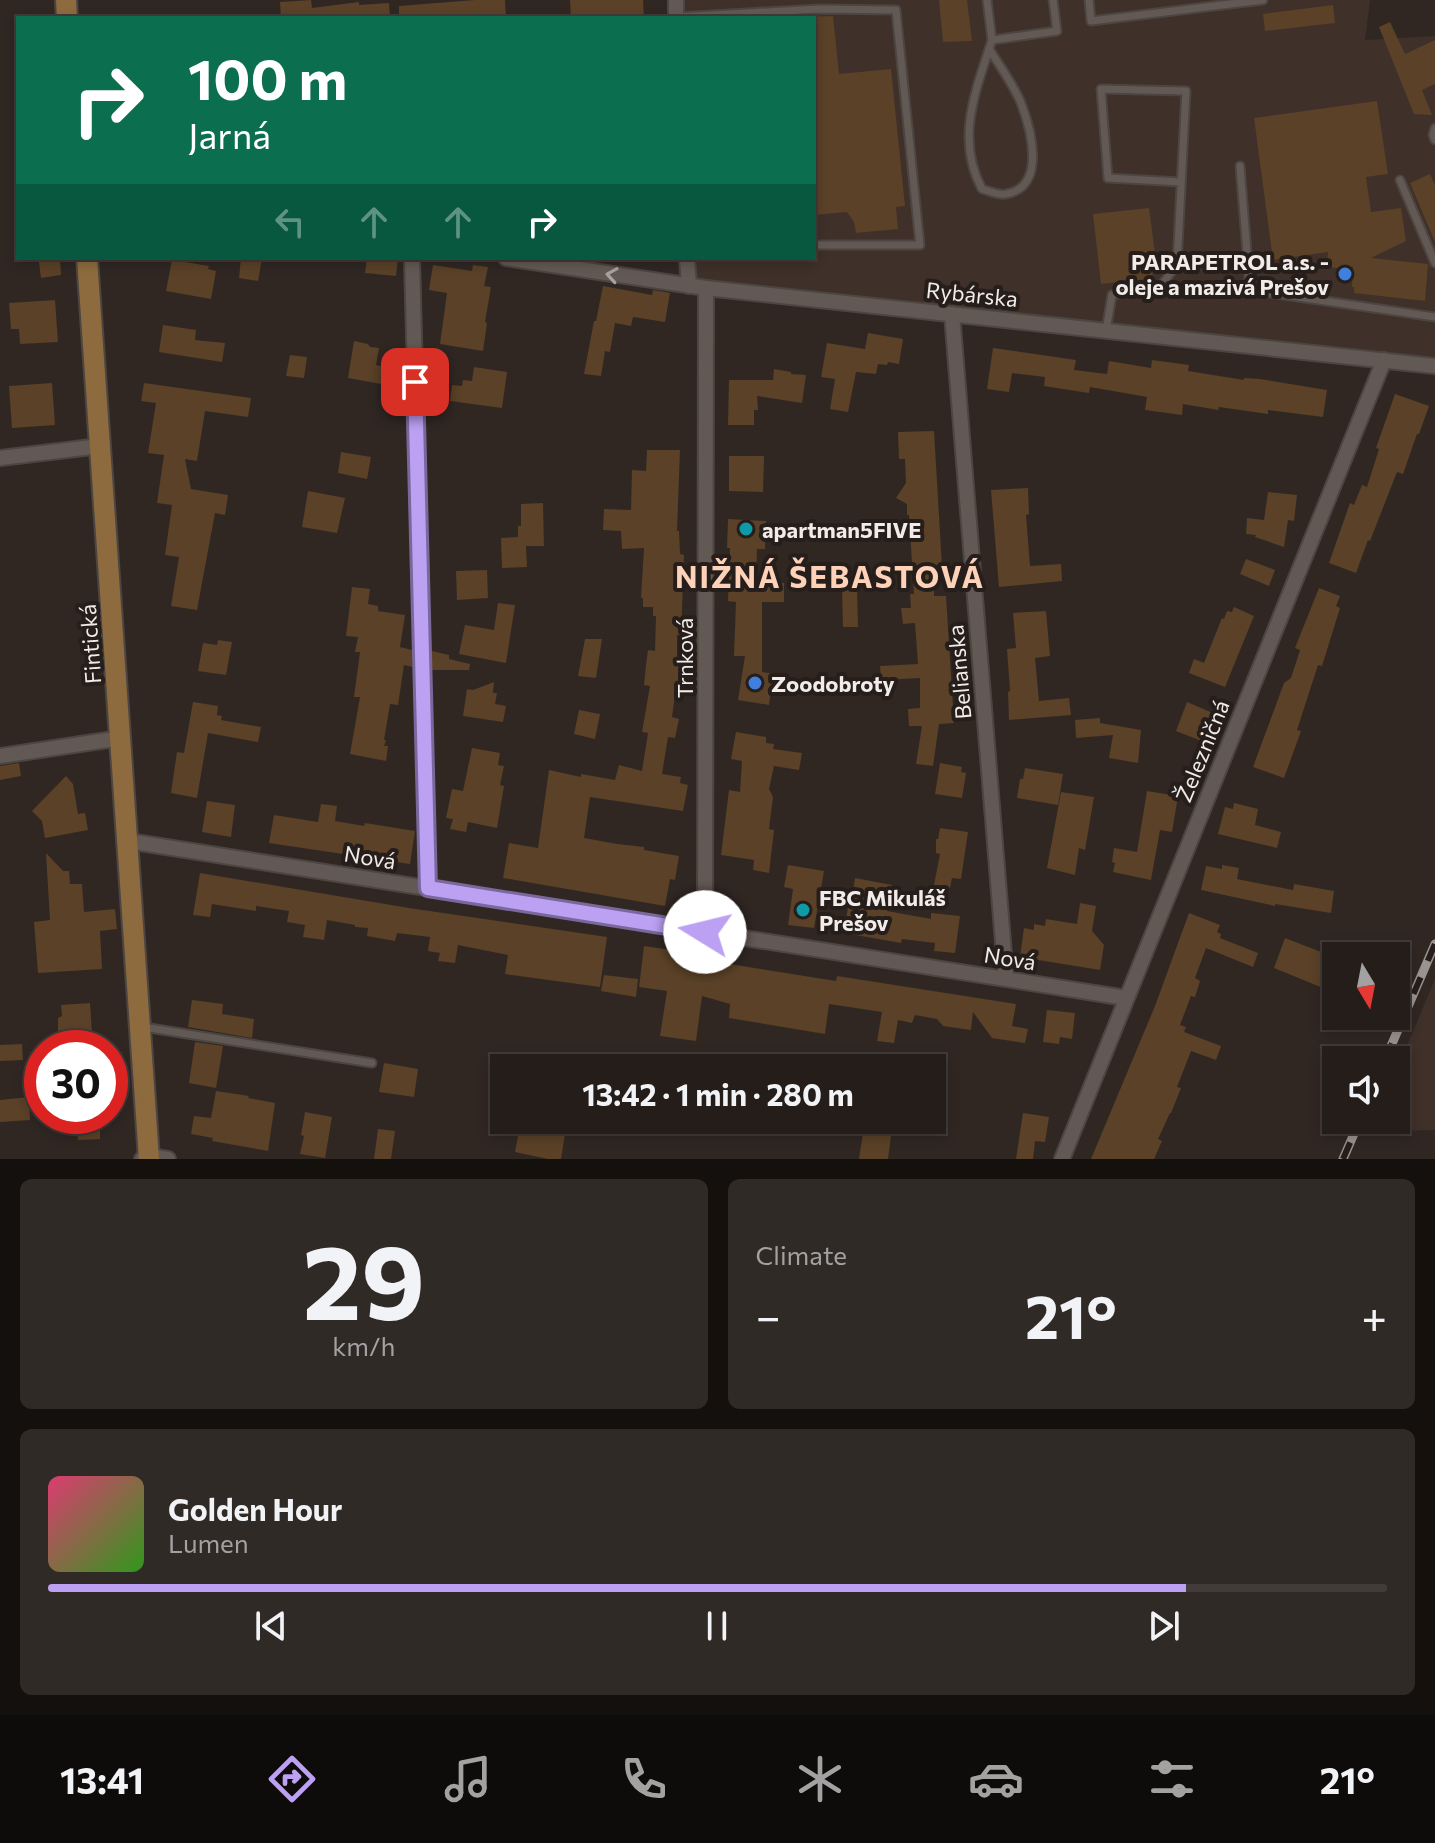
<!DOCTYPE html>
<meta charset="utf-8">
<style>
body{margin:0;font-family:Commissioner,sans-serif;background:#302a27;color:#f1f3f6;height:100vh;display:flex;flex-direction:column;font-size:30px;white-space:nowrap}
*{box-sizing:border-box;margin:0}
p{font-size:26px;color:#a3a2a2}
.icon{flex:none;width:44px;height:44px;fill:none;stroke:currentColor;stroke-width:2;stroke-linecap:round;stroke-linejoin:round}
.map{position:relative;height:1159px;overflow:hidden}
.details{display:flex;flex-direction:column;gap:20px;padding:20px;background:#14100e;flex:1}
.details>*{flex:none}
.banner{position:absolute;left:16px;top:16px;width:800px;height:244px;border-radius:0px;box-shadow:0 4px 12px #0003,0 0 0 2px #413b39;background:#0b6e4f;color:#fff;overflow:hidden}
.needle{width:52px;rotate:170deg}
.fabs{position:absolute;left:1322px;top:942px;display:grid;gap:16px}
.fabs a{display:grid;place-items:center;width:88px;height:88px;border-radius:0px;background:#241d1a;box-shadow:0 4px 12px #0003,0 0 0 2px #413b39;font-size:40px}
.speed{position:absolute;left:24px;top:1030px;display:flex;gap:16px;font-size:40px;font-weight:700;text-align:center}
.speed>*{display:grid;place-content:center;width:104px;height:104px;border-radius:50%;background:#241d1a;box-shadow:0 4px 12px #0003,0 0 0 2px #413b39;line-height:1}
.speed .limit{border:12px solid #d22;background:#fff;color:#111}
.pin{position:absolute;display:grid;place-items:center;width:68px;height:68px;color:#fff;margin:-34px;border-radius:16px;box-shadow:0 4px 12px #0006}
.me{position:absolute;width:88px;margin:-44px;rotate:279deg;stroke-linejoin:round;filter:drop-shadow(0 0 6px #0008)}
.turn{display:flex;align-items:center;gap:28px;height:168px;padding:0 40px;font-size:36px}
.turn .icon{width:104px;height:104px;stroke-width:2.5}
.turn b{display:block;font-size:56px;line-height:68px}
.lanes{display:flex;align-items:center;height:76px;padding:0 40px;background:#0003;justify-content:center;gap:40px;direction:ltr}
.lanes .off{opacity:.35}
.big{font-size:60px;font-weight:700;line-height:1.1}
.details .card{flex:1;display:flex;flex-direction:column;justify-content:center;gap:12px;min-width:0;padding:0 28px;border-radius:12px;background:#302a27}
.details .dial{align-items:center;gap:0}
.dial b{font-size:104px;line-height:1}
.song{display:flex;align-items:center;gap:24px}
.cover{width:96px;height:96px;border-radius:12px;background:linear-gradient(135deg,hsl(340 70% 55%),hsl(110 70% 35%))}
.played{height:8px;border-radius:4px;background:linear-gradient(90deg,#bca0f2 85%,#413b39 85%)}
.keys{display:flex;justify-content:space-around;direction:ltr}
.heat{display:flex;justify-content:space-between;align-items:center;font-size:44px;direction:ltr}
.details .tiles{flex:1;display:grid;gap:20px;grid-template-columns:1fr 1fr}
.card:last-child{grid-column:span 2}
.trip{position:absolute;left:490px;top:1054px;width:456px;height:80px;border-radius:0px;background:#241d1a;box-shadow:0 4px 12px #0003,0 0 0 2px #413b39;font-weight:700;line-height:80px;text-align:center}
.tabs{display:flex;height:128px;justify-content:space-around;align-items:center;background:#0e0c0a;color:#a3a2a2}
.tabs .icon{width:56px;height:56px}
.tabs .selected{color:#bca0f2}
.tabs b{font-size:36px;color:#f1f3f6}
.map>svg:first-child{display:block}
.built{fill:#3f3029}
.building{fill:#5a4127}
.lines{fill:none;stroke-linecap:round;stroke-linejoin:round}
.lane-casing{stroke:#4c4541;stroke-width:11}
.street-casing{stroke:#4c4541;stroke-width:18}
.secondary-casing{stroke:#4c4541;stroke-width:24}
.lane{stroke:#635954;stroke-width:7}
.street{stroke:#635954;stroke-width:14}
.secondary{stroke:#8d6b3e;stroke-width:20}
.rail-casing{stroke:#9a9390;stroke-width:9}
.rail{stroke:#261e1a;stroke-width:6;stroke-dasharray:18;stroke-linecap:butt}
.oneway{stroke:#aaa29e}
.route-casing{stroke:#7a689d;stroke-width:20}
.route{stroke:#bca0f2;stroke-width:14}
.shop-dot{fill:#3f7fe0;stroke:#261e1a;stroke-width:3}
.culture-dot{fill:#0f9aa8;stroke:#261e1a;stroke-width:3}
.labels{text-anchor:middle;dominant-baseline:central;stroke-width:8;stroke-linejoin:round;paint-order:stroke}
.poi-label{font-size:22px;font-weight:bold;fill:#f1ebe9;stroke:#261e1a;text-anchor:start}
.street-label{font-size:22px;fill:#f1ebe9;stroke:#261e1a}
.district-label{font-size:30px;font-weight:bold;letter-spacing:2px;fill:#fdd2b8;stroke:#261e1a}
</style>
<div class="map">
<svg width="1435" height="1159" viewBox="0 0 1435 1159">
<rect width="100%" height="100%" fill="#302723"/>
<g class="built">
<path d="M678 0H1370L1365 40 1435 36V364L695 292 684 258H814V18H678Z"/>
<path d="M1435 979V1130L1371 1132 1376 1120H1396V1072Z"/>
</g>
<g class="building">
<path d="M311 0 312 8 359 2V5L389 3 390 18H281L280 2Z"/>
<path d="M475 0H505L506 18H399V6Z"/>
<path d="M570 0H643L644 18H571Z"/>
<path d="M939 0H967L972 41 943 42Z"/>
<path d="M1333 5 1335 23 1265 31 1263 14Z"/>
<path d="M833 16 839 74 891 69 905 206 896 207 898 229 856 233 854 222 847 212 814 215V18L798 17Z"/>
<path d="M1390 22 1405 54 1435 40V84L1422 90 1432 115 1414 114 1379 27Z"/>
<path d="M1377 101 1388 174 1366 177 1371 212 1401 208 1406 241 1371 258 1428 264 1425 301 1354 293V287H1352L1353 266 1348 269 1327 267 1328 252 1273 260 1254 118Z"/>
<path d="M1430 174 1435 185V242L1410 183Z"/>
<path d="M1149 208 1157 269 1148 279 1101 284 1093 214Z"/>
<path d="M241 258H262L258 281 239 278Z"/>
<path d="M367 258H398L396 276 365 273Z"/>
<path d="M60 260 61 275 41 278 39 262Z"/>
<path d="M172 260 209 266 208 269 216 271 211 299 166 291Z"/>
<path d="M433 265 472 271 473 265 488 267 484 286 491 287 485 322 487 323 483 351 440 344 447 293 429 290Z"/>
<path d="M603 286 652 295 653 290 670 293 665 322 633 317 631 326 615 323 610 352 605 351 601 376 584 374 594 321H596Z"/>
<path d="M55 300 58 342 20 344 19 329H11L9 303Z"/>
<path d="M163 325 196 330 195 340 225 343 222 362 159 352Z"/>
<path d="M868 333 903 339 899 364 888 362 887 365 878 364 876 374 856 372 848 412 830 409 835 379 821 377 827 343 865 349Z"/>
<path d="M354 341 368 344 370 347 379 348 376 365 390 368 387 385 348 378Z"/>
<path d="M993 348 1076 360 1074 370 1107 374 1109 361 1151 368 1152 360 1189 365 1188 371 1244 380V378L1260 379 1327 390 1323 417 1268 410V414L1219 407 1218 410 1183 404 1182 415 1145 410 1147 397 1090 387 1089 393 1044 386 1045 377 1012 373 1009 392 987 389Z"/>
<path d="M290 355 307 357 304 378 286 376Z"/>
<path d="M474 367 507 372 502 408 450 401 452 385 462 386 463 380 472 381Z"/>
<path d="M774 369 791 372V374L806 375 802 403 757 396 758 410H754V425H728L729 380H773Z"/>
<path d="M52 383 55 425 12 428 9 386Z"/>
<path d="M144 383 251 398 248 417 205 411 197 461 185 459 191 489 228 495 225 515 215 513 197 610 171 606 179 557 165 555 172 505 157 503 164 455 148 453 156 403 141 401Z"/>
<path d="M1395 394 1429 406 1419 434H1417L1403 474 1397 472 1370 541 1368 540 1356 573 1329 563 1350 503 1354 505 1362 485 1367 487 1379 449 1376 448Z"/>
<path d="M934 431 942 567 934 568V596H946L954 723 939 724 933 766 916 764 922 726H909L908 709 920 708V678L881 680 880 666 918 664 915 623 903 624 901 608H911L910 594H914L909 515H907V504L896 498 906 483 905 459H899L898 432Z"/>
<path d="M647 450H680L677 531H679L680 554 684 555 681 635H677V662L683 667V677L679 680V688H676L672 717 679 719 675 738 668 737 662 774 681 777 680 783 688 785 683 811 590 797 584 838 617 844 644 847V850L679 856 675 880 670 879 665 906 503 878 509 843 538 848 549 770 581 777V774L615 780 619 765 642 771 648 733 642 732 650 686 644 685 646 665 648 650 655 651 656 616H653V607H643V598H641L644 548 622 549 621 531 603 530 604 509 631 510 632 470 646 471Z"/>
<path d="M341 452 371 457 367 479 338 473Z"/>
<path d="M729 456H764L763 492 729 491Z"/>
<path d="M1028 488 1029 514 1026 515 1030 566 1061 564 1062 581 999 587 991 490Z"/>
<path d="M308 491 345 498 337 533 302 527Z"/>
<path d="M1268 492 1297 495 1294 521 1288 520 1284 547 1255 537 1256 535 1246 534 1247 518 1264 520Z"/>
<path d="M543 503 544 546H526L527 567 502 568 501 538 518 537V526H521V504Z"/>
<path d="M728 519 766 521 765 549H757L756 583H784V602H762V672L783 675 780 691 771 690 769 705 738 700 745 656H734L736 602 728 601 730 548H727Z"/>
<path d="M1246 559 1275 570 1269 586 1240 574Z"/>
<path d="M487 570 488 598 457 600 456 571Z"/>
<path d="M352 587 370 589 368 604 378 606V611L405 615 400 647 412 650V667L404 665 398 705 390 704 384 740H386L384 746H388L386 761 350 754 360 697H354L360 652H355L358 637 346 636Z"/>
<path d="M857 587 858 627H843L842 588Z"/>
<path d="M1319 588 1340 596 1336 606 1340 608 1322 666 1318 665 1297 730 1301 731 1284 778 1253 767 1284 683 1291 678 1300 650 1295 648Z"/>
<path d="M498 603 515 605 506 663 459 654 465 625 494 630Z"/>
<path d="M1234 607 1254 616 1225 687 1189 673 1194 659 1204 663 1222 618 1224 619 1227 611 1232 612Z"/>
<path d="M1046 611 1050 656 1035 658 1039 701 1069 698 1071 715 1009 720 1008 692 1010 691 1007 649 1016 648 1013 613Z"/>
<path d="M585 639H602L596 678 578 676Z"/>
<path d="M218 640 232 642 226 675 198 671 203 643 217 645Z"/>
<path d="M432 651 449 655V659L470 664 469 670H432Z"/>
<path d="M494 682 493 693H497L495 704 506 706 503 722 463 716 467 689 473 690Z"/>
<path d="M193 702 218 706 217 715 222 716 221 720 261 727 258 742 208 733 197 798 171 793 177 752 184 753Z"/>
<path d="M1187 702 1215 714 1204 742 1176 731Z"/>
<path d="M579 710 600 714 595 739 574 734Z"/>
<path d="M1100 718V723L1141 730 1138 763 1109 758 1113 735 1076 738 1075 720Z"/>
<path d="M736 732 766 737V743L774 744 773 749 802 753 799 770 774 766 769 789 773 797 769 829 774 830 769 873 753 870 754 860 721 855 729 790 740 792 742 761 731 759Z"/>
<path d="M472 748 500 753 498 765 504 766 500 785 504 786 497 828 468 822 466 832 450 829 453 819 446 818 452 789 463 791Z"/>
<path d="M19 763 21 776 0 780V766Z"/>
<path d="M940 763 962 767 961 772 966 773 962 798 935 794Z"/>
<path d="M1025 768 1063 774 1058 805 1017 798 1020 779H1023Z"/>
<path d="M66 776 73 784 78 814 85 813 88 830 45 838 42 821 32 811Z"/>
<path d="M1147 791 1178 796 1172 832 1160 830 1151 880 1113 872 1115 863 1112 862 1114 848 1137 852Z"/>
<path d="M1061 792 1094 797 1085 850 1079 848 1075 875 1047 868Z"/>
<path d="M207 801 235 805 231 837 202 832Z"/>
<path d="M1234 803 1258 809 1255 825 1281 832 1277 848 1218 834 1225 807 1233 809Z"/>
<path d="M321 804 337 806 335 821 364 826 365 823 415 831 410 864 269 843 274 815 318 822Z"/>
<path d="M940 828 968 832 961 879 952 878 950 888 934 885 940 854 936 853V839H938Z"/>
<path d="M46 853 63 871H69L70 884H82L84 912 115 909 117 929 100 931 102 969 38 973 34 922 50 920Z"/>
<path d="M788 865 824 871 814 928 788 925 793 889 784 887Z"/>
<path d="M1222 865 1239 868 1237 879 1293 890 1294 884 1334 891 1331 913 1275 904V906L1201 890 1206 866 1222 869Z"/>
<path d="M200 873 409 908 607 937 600 987 505 974 508 955 458 945 455 963 438 961 440 953 428 951 430 937 397 933 395 941 367 936 368 928 355 927V925L327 920 324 940 303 937 305 925 287 922 289 911 256 906V911L212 904 210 917 193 915Z"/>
<path d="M855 878 892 885 887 911 931 919V913L960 916 955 953 934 951 935 943 902 939 901 943 844 933 848 907H851Z"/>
<path d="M1080 903 1096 906 1092 931 1104 945 1100 970 1020 957 1024 928 1034 930V924L1045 926 1046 919 1077 924Z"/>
<path d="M1189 913 1220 925 1217 932 1221 934 1220 938 1258 953 1253 967 1206 948 1195 978 1200 981 1195 997 1191 996 1180 1025 1186 1027 1184 1032 1221 1046 1216 1060 1191 1051 1177 1087 1181 1088 1171 1113H1170L1158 1139 1162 1141 1154 1159H1091L1155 1006Z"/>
<path d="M1285 938 1334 957 1323 988 1274 968Z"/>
<path d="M644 946 711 956V961L836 981 837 976 1016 1004 1012 1026 1028 1029 1025 1043 992 1038 973 1012 971 1030 943 1026 937 1019 915 1015 912 1023 898 1020 894 1043 877 1041 882 1012 829 1004 825 1034 729 1018 730 1004 702 996 696 1041 660 1036 667 991 639 987Z"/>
<path d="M604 975 638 979 636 997 601 991Z"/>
<path d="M192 1000 223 1004 222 1014 254 1019 252 1038 188 1027Z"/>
<path d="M90 1003 92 1033H88L89 1042 67 1044V1035L58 1036V1018L62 1016 61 1005Z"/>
<path d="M1047 1010 1075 1013 1072 1039 1060 1037 1059 1044 1043 1042Z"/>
<path d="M195 1042 223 1046 216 1088 189 1083Z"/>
<path d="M22 1044 23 1060 0 1061V1045Z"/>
<path d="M384 1063 418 1069 414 1097 379 1092Z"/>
<path d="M216 1091 249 1096 248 1098 275 1103 268 1151 212 1141 213 1138 191 1134 194 1116 211 1118Z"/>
<path d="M29 1097 30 1120 0 1122V1100Z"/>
<path d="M305 1112 332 1117 325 1158 300 1154 304 1136 301 1135Z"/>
<path d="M1023 1113 1049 1117 1045 1142 1035 1141 1033 1159H1016Z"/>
<path d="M56 1116H103L104 1128H100V1139L78 1140 77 1130 57 1131Z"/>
<path d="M521 1120H548L547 1125 566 1128 561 1159H548L515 1152Z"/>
<path d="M865 1120H893L888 1159H859Z"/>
<path d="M378 1129 395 1131 391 1159H374Z"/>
</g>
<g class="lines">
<g class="lane-casing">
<g id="lane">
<path d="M987 0 992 40 1057 31 1053 0"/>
<path d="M1089 0 1091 21 1263 0"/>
<path d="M676 17 819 9 896 10 920 245H814"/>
<path d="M989 49C1000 66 1013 84 1021 103 1031 129 1047 187 1006 194 999 196 990 191 982 189 955 139 976 90 992 40"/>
<path d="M1435 128 1433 135 1435 140"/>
<path d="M1240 166 1250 290 1435 317"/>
<path d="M1400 180 1435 263"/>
<path d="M1106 331 1112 295 1161 286 1177 264 1186 91 1101 89 1108 178 1181 182"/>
<path d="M143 1027 372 1063"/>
</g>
</g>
<g class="street-casing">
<g id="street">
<path d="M676 0V18"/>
<path d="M412 258 428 888"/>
<path d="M506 258 706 288 1435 366"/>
<path d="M687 258 689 286"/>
<path d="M952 314 1006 979"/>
<path d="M0 458 100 446"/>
<path d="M0 756 121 738"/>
<path d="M128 841 1126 998"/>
<path d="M705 932 706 288"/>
<path d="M142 1159 149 1156 168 1159"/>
<path d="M1062 1159 1384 360"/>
</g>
</g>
<g class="secondary-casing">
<g id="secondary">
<path d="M66 0 67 18"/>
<path d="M87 258 149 1159"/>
</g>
</g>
<use href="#lane" class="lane"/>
<use href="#street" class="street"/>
<use href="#secondary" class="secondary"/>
<g class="rail-casing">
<g id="rail">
<path d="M1385 1060 1435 944"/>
<path d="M1343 1159 1360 1120"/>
</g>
</g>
<use href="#rail" class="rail"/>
</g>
<defs><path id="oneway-chevron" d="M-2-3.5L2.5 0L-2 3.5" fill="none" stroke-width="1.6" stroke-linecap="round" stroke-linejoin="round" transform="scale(2)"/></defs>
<use class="oneway" href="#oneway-chevron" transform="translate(612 275) rotate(-171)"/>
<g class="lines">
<g class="route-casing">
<path id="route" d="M415 382 428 888 705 932"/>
</g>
<use href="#route" class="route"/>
</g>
<g class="shop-dot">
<circle cx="1345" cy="274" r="8"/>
<circle cx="755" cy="683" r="8"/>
</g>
<g class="culture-dot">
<circle cx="746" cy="529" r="8"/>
<circle cx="803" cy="910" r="8"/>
</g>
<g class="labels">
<g class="poi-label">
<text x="1329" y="261" text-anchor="end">PARAPETROL a.s. -<tspan x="1329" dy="25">oleje a mazivá Prešov</tspan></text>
<text x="762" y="529">apartman5FIVE</text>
<text x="771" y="683">Zoodobroty</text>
<text x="819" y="897">FBC Mikuláš<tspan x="819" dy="25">Prešov</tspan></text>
</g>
<g class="street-label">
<text transform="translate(972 294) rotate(6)">Rybárska</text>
<text transform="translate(90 644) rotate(-94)">Fintická</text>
<text transform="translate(684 658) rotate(-90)">Trnková</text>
<text transform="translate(959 672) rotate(-95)">Belianska</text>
<text transform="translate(1202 751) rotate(-68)">Železničná</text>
<text transform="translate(370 857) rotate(9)">Nová</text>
<text transform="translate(1010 958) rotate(9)">Nová</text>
</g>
<g class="district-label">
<text x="830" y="575">NIŽNÁ ŠEBASTOVÁ</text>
</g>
</g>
</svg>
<div class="fabs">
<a><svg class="needle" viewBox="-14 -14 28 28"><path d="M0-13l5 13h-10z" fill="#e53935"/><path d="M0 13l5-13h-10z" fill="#a3a2a2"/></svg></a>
<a><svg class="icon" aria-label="sound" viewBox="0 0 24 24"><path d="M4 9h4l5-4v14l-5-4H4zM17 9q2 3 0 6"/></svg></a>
</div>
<div class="speed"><div class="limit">30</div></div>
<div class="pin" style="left:415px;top:382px;background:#d93025"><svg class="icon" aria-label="arrive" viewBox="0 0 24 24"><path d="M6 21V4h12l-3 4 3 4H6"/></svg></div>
<svg class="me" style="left:705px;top:932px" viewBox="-20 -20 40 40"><circle r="19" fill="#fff"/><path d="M0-13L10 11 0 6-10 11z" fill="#bca0f2"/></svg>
<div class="trip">13:42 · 1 min · 280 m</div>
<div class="banner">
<div class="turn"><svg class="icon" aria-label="right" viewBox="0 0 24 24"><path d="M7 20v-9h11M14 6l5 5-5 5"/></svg><div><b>100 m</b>Jarná</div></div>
<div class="lanes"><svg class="icon off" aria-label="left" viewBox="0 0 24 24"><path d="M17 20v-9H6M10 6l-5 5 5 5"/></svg><svg class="icon off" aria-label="ahead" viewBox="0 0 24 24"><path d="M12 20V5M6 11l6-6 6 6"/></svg><svg class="icon off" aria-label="ahead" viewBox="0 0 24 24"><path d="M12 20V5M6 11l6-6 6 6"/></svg><svg class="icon" aria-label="right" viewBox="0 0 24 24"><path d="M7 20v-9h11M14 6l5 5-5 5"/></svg></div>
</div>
</div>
<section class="details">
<div class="tiles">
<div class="card dial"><b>29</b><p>km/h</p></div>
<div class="card"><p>Climate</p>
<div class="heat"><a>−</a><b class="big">21°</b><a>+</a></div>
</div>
<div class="card">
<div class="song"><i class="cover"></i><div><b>Golden Hour</b><p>Lumen</p></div></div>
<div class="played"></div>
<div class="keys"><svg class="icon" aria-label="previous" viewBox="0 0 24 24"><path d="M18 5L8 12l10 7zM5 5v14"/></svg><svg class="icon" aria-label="pause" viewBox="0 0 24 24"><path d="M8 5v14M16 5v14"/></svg><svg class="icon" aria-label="next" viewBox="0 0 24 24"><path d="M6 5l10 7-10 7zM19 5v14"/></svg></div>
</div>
</div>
</section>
<nav class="tabs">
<b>13:41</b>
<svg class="icon selected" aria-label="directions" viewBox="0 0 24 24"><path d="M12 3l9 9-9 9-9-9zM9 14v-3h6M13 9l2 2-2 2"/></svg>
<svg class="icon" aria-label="music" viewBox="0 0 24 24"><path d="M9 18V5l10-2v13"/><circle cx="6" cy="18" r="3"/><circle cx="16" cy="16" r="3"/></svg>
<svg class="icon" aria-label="phone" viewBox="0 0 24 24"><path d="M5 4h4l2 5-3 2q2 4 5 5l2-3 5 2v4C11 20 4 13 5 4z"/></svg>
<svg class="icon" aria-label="climate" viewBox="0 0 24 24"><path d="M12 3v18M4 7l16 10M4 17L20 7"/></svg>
<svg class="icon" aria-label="car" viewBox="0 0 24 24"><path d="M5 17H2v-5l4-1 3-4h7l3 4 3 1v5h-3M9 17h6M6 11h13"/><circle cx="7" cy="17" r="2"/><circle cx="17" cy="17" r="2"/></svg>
<svg class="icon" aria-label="filters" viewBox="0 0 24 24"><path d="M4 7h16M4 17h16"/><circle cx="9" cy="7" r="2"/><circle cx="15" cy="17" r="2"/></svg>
<b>21°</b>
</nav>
